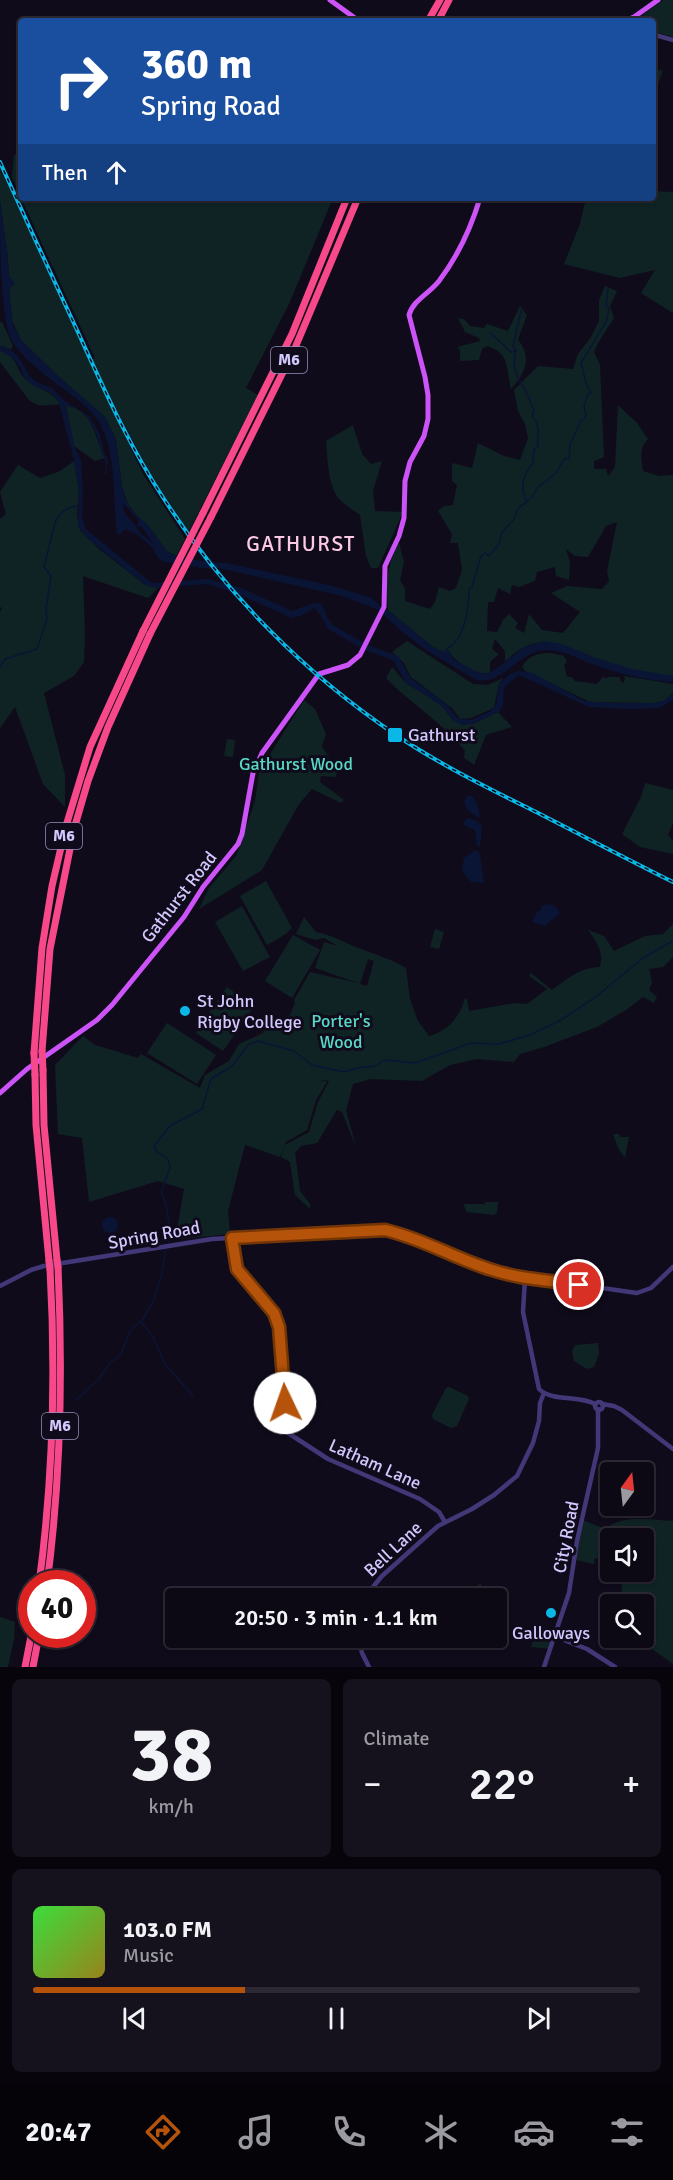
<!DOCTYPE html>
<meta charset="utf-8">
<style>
body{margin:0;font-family:Signika,sans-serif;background:#15111d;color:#f1f3f6;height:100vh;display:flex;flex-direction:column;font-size:22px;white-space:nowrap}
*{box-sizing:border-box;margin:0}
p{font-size:20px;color:#9a9aa0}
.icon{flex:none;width:33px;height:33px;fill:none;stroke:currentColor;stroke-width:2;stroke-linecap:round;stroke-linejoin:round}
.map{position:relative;height:1667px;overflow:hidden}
.sheet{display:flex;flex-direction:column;gap:12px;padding:12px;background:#07040b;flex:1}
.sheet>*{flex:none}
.top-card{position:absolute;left:18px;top:18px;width:638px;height:183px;border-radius:6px;box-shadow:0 2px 4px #0004,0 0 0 2px #2c2934;background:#1a4fa0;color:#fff;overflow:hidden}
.needle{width:39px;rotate:15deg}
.tools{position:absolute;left:600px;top:1462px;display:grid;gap:12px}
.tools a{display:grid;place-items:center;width:54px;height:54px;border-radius:6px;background:#0c0814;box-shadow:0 2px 4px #0004,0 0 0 2px #2c2934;font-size:30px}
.speed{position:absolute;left:18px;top:1570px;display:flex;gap:12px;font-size:30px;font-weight:700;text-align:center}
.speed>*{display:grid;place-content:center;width:78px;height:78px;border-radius:50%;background:#0c0814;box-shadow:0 2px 4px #0004,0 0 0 2px #2c2934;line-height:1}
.speed .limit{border:9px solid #d22;background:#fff;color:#111}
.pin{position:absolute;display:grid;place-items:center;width:51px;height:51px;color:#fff;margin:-26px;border:3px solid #fff;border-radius:50%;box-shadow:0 2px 6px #0007}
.me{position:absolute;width:66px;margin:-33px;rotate:357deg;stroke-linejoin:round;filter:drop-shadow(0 0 4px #0008)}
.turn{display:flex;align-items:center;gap:21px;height:126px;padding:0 24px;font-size:27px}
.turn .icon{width:78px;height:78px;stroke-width:2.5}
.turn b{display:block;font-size:42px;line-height:51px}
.then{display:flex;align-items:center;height:57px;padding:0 24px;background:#0003;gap:12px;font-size:22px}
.big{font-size:45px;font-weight:600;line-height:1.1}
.sheet .widget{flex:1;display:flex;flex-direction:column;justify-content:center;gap:9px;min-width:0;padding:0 21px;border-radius:9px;background:#15111d}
.sheet .dial{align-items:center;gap:0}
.dial b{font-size:78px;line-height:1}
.song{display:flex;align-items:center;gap:18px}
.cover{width:72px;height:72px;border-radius:9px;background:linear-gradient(135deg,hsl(120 70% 55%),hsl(50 70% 35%))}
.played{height:6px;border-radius:3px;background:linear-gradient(90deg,#b45309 35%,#2c2934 35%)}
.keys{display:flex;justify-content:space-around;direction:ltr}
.heat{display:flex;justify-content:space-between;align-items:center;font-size:33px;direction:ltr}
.sheet .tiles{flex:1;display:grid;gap:12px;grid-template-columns:1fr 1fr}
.widget:last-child{grid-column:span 2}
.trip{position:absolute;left:165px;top:1588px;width:342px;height:60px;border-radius:6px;background:#0c0814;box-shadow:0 2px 4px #0004,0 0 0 2px #2c2934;font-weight:600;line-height:60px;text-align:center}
.dock{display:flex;height:96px;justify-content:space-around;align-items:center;background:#050308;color:#9a9aa0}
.dock .icon{width:42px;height:42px}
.dock .on{color:#b45309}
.dock b{font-size:27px;color:#f1f3f6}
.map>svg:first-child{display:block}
.green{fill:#0f2324;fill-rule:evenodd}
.water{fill:#0a1535;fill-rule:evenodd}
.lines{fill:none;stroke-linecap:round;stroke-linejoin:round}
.stream{stroke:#0a1535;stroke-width:1.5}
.minor{stroke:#423878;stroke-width:4.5}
.major{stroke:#cc53f8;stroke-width:5}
.highway{stroke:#f74889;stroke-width:7}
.rail-casing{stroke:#0ab8e7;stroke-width:4}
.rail{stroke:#100b1b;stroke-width:1.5;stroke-dasharray:4.5;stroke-linecap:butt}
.highway-bridge{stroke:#f74889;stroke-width:7}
.route-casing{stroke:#753606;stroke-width:15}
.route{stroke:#b45309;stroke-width:10}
.poi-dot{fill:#0ab8e7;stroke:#100b1b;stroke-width:2}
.labels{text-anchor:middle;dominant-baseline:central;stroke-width:6;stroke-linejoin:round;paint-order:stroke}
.shield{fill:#100b1b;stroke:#988fb9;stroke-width:1.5}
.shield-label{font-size:16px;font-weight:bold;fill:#d3c7fd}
.poi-label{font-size:18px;fill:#d3c7fd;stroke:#100b1b;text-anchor:start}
.park-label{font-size:18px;fill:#58d8c6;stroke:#100b1b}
.street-label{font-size:18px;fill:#d3c7fd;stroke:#100b1b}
.quarter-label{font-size:21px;letter-spacing:1.5px;fill:#fdc9e4;stroke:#100b1b}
</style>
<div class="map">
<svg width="673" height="1667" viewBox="0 0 673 1667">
<rect width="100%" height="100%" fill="#100b1b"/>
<g class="green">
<path d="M663 0H673V37L653 31 652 21 638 20 640 17Z"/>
<path d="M653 68 663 71 653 97Z"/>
<path d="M21 152V197L12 177 14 155Z"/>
<path d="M0 169 143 474 185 539 176 556 167 551 146 523 140 519 128 504 122 486 116 440 105 417 58 376 21 340 12 320 9 290 11 280 9 276 7 250 0 201Z"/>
<path d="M653 191 673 192V313L641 293 655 270 620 278 564 264 580 224 586 198H652Z"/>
<path d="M21 198H333L289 304 246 388 258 395 188 533C150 476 121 421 92 359L95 358Z"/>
<path d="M605 286 617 291 610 306 614 318C607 330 599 339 594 352L600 365 604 457 594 461V469H606L608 476 615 467 618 405 637 423 648 439C639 448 641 459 643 471L659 476 673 475V676C647 676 618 667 595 658 560 644 535 630 505 662V651L495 639 492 649 499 654 490 662V673C475 676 453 661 447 648L444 652 433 647 388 610C386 583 386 567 399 543L404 562 400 580 405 589V601L430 609 435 602 439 587 450 591 456 588 462 570 458 543H450L452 534 438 511 444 506 453 505 457 485 452 481V463L472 468 478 443 504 456 520 460 528 438 525 424 518 411 514 390 538 366 573 369 578 354 591 337 599 321V300ZM617 522 607 571 609 581 602 589 567 586 551 593 580 612 563 633 542 630 529 614 524 633 515 628 518 623 509 614 503 620 497 632 487 631 488 602H494L498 588 510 594 512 585 519 587 535 581 537 572 555 567 556 576 569 580 570 562 566 549 575 556 588 557 606 526Z"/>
<path d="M520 306 527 315 518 339C532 359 526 372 511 389 506 370 511 353 487 346L482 349 479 360 460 361V350L457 347 480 341 479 338 465 332 458 318 464 319 470 326 484 328 487 324 508 331Z"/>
<path d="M0 322H2L13 346 11 350 3 346H0Z"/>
<path d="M0 351C18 356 15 368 25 379 36 390 53 389 60 405 48 404 40 409 29 400L0 362Z"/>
<path d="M66 406C93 408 95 439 105 458L95 461 74 446Z"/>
<path d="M353 425 362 454 371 464 382 461 373 491 375 511 403 512 378 568H371L366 556 360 515C354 510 346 506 341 501 327 487 328 459 326 441Z"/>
<path d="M74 461 79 491 77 516 80 530 99 549 144 584 159 587 148 598 83 576 85 637 84 662 74 676 44 693 65 775V807L43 784 15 707 0 728V612L2 608 0 607V519L6 514 0 492 18 465 40 478 60 471Z"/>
<path d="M407 641 473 684 488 685 503 678 499 684 494 708 471 718 460 719 453 709 411 677 403 662 392 652Z"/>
<path d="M551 653 564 656 567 662 564 665 567 677H571L575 681 597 684 604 676 606 679 608 677H619L622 683 625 680 624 676 673 684V693L664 701 654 703 590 702 525 671 522 667C528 655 539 653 551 653Z"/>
<path d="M392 667 406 683 441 705 453 720 473 724 498 712 512 727 486 735 474 765 464 758 465 751C442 722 411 704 386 678Z"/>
<path d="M304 700 315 709 326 734 322 746 337 771 336 777 321 776 320 782 344 800 341 803 312 789 299 804 262 870 199 909 209 888 236 856 255 801 259 772Z"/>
<path d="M227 739 235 740 233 757 224 756Z"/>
<path d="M645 783 673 790V823L668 835 673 841V854L640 847 622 834 641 797Z"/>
<path d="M266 881 292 928 286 934 267 945 240 896Z"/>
<path d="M242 906 270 957 243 971 215 922Z"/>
<path d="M304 917 316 932C332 935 345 943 361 949 377 955 391 959 406 968L410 999 418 1021 429 1036C448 1031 460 1017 465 998L467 999 469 1011 515 1003 527 1004 547 989 529 976 531 973 552 990C569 978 578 968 600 967 604 952 597 942 588 930L604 936 614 951 645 936 663 934 673 924V957L663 967 649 969 652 982 649 990 657 997 654 1003 643 997 626 1010 597 1027 544 1047 520 1054 514 1062 477 1059 450 1065 422 1081 371 1079 353 1084 346 1110 356 1147 342 1112 337 1110 317 1143 301 1146 295 1153 300 1191 310 1204V1209L295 1195 290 1162 281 1157 285 1147 280 1157 245 1145 228 1211 230 1234 181 1239 178 1224 184 1189 158 1181 89 1202 82 1138 58 1134 55 1065 83 1036 95 1045 138 1058 141 1054 200 1088 205 1075 229 1061 239 1044 263 1033 267 1023 283 1031 295 1003 294 1000 310 972 358 983 315 968 324 942 338 946 324 938 315 940 296 934ZM368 959 374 961 367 986 360 984ZM320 1080 329 1081 318 1102 309 1132 285 1145 286 1142 307 1130 316 1100 327 1082Z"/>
<path d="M435 929 444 932 439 949 430 947Z"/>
<path d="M293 935 320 950 292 998 265 981Z"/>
<path d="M227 987 254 1006 223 1051 196 1033Z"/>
<path d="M167 1023 216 1055 197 1084 147 1053Z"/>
<path d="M613 1134H619L620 1137H629L625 1158 618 1148Z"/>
<path d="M485 1202H498L497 1213 494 1215 467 1212 463 1204H485Z"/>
<path d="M598 1343 599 1354 594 1367 587 1369 574 1361 572 1351 575 1345Z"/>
<path d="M449 1387 468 1396 469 1399 457 1426 451 1428 433 1419 432 1415 446 1388Z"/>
<path d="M582 1520 606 1529C621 1514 653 1520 673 1521V1664L637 1638H644V1605H621L622 1582 620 1572H644V1539H610V1559L595 1558 594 1564 576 1560Z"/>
<path d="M481 1583 483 1596 469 1594 465 1599H458Z"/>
<path d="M0 1617 15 1622 14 1639 8 1667H0Z"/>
<path d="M538 1626 558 1631 552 1649 531 1647Z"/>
</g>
<g class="water">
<path d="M0 201 7 250 9 276 15 283 9 290 13 324 21 340 58 376 105 417 116 440 122 486 127 503 140 519 146 523 167 551 173 555 206 562 226 563 329 585 369 597C377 600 382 611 388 610L433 647 444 652 447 648 453 659 473 670 484 674 493 671 524 647 545 641 562 644 596 658 632 669 673 676V682C648 681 619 674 595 665 580 660 563 649 546 650 518 651 504 685 476 680L426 650 401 631 379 610 342 596 219 568H202L164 562 158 558 152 547 136 534 125 529 121 534H117C112 497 118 455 99 422 89 404 60 388 44 374 31 363 18 353 10 337 0 310 0 234 0 201ZM123 505H125L139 521 137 525 139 527 141 526 154 544 139 532C136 521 123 518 123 505Z"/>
<path d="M0 346H4L17 355 31 378 39 383 52 388 65 401 89 416 99 432 104 452 108 460 106 474 104 473C109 463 104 460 101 450 97 432 88 408 66 406L74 446 81 460 83 491 82 517 86 529 149 581 154 583 208 579 241 588 292 611 314 603 321 604 324 609 327 618 334 626 368 645 398 656 411 679 443 701 457 717 461 719 471 720 491 711 496 705 499 684 510 674 518 671 533 673 584 701 609 703H654L664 701 673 693V700L659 708 628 709 589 707 519 675 504 687 503 705 500 711 473 724 462 725 453 720 441 705 406 683 393 660 367 651 328 629 320 614 314 608 301 616 292 618 236 593 206 584 156 588 147 586 88 539 78 526 79 491 73 456 58 400 51 393 31 384 24 377 20 367 13 358 0 351Z"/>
<path d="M467 796H472C477 802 481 811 479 818 472 813 466 811 464 802Z"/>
<path d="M467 818 475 820 482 825 480 847 477 846 475 830 465 826 464 822Z"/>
<path d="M474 851H478L480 855 484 883 471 882 462 871 464 858Z"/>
<path d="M549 904 555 906 560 913 545 926 532 922 537 912 541 910V906Z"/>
<circle cx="110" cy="1225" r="8"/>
</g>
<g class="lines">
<g class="stream">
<path d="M490 333 511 352 516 351 513 346 522 307"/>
<path d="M528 501 533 496 537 488 556 473 565 458 569 459 570 444 581 421 586 416 584 406 588 394 591 393 586 383 581 363 606 322 609 309 606 305 608 289"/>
<path d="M448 648C465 638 469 608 469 589L472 587 481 556 485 553 489 556 499 544 501 534 514 519 519 507 527 502 523 492V481L527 471 533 463 534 449 538 447C536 437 542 425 532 417L534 410C531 404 529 398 526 392 518 378 511 368 516 351"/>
<path d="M0 667 5 659 37 649 47 619 46 609 51 576 44 567 55 523C59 512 67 507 78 506"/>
<path d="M169 1243 171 1239 166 1204 161 1192 170 1168 168 1159 156 1151 154 1146 170 1126 202 1109 211 1079 232 1066 248 1045 258 1041 294 1051 312 1065 344 1072 357 1068 375 1066 384 1060 415 1063 471 1043 499 1044 530 1035 561 1020 597 996 643 958 673 941"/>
<path d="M141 1322 152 1335 165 1364 193 1396"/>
<path d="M76 1400 98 1380 110 1363 121 1354 130 1331 143 1319 154 1300 162 1272 166 1249"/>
</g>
<g class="minor">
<path d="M652 34 673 40"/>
<path d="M233 1238 237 1269 274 1313 279 1327 285 1403 281 1423 285 1431 328 1459 420 1499 439 1512 445 1522"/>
<path d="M525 1279 523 1312 539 1389C552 1402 579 1395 595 1404"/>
<path d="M525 1279H539L637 1293 651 1288 673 1267"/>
<path d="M0 1286 31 1270 44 1266 212 1239 372 1230 395 1233 482 1267 525 1279"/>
<circle cx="599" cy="1406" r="4"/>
<path d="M602 1404 614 1406 622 1410 673 1449"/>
<path d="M363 1599 382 1576 438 1526 472 1509 494 1495 517 1476 533 1443 539 1421 540 1403 544 1393"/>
<path d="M556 1637 587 1649 615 1667"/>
<path d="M359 1638 362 1653 369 1667"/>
<path d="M544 1667 569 1593 577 1541 598 1448V1409"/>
</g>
<g class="major">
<path d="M330 0 359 21"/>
<path d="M624 21 634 17 658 0"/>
<path d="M0 1093 27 1069 97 1020 112 1005 184 917 203 887 238 844 242 834 253 773 262 753 319 674 348 665 360 655 384 607 385 566 399 536 404 518 405 481 410 462 424 436 428 419V395L425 377 409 315C413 300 430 293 439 281 458 256 471 228 480 198"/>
</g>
<g class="highway">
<path d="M428 21 440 0"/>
<path d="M438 21 449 0"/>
<path d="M203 513 292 334 347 198"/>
<path d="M211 517 295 348 358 198"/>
<path d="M42 1051 50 949 74 829 88 781 108 727 150 634"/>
<path d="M34 1053 42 948 52 886 66 826 90 747 143 631"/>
<path d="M43 1070 44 1125 57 1260"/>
<path d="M35 1075 36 1125 49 1261"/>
<path d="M39 1584C53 1479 56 1375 50 1269"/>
<path d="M47 1584C61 1478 63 1373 58 1267"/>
<path d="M25 1667 32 1631"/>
<path d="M33 1667 39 1635"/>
</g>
<g class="rail-casing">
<path id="rail" d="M0 162C25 218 51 274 77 330 103 387 129 446 164 499 224 592 304 673 396 735 442 766 492 790 540 814 585 837 629 860 673 882"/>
</g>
<use href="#rail" class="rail"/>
<g class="highway-bridge">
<path d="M143 631 203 513"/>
<path d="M150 634 211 517"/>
<path d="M42 1051 43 1070"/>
<path d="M34 1053 35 1075"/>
<path d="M57 1260 58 1267"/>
<path d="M49 1261 50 1269"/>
</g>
</g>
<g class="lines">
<g class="route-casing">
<path id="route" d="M285 1403 279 1327 274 1313 237 1269 232 1238 385 1230C421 1238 454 1258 489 1269 518 1279 548 1280 579 1285"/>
</g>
<use href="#route" class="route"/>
</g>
<g class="poi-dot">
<rect x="387" y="727" width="16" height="16" rx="3"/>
<circle cx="185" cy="1011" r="6"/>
<circle cx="551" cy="1613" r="6"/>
</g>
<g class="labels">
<g class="shield">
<rect x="271" y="347" width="36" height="26" rx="4.5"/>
<rect x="46" y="823" width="36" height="26" rx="4.5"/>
<rect x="42" y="1413" width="36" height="26" rx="4.5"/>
</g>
<g class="shield-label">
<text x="289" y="360">M6</text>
<text x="64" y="836">M6</text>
<text x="60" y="1426">M6</text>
</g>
<g class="poi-label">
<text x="408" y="735">Gathurst</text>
<text x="197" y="1001">St John<tspan x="197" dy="21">Rigby College</tspan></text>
<text x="551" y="1633" text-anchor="middle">Galloways</text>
</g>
<g class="park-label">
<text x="296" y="764">Gathurst Wood</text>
<text x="341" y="1021">Porter's<tspan x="341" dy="21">Wood</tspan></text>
</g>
<g class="street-label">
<text transform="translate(179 897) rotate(-52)">Gathurst Road</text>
<text transform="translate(154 1235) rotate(-10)">Spring Road</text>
<text transform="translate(375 1464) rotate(24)">Latham Lane</text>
<text transform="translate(566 1537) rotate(-79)">City Road</text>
<text transform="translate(393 1549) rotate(-43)">Bell Lane</text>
</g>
<g class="quarter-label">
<text x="301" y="544">GATHURST</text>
</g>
</g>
</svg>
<div class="tools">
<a><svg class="needle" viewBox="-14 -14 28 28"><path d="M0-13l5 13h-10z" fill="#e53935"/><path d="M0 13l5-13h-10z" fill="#9a9aa0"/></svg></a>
<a><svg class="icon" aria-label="sound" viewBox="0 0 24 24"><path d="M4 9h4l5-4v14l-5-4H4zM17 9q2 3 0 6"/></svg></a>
<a><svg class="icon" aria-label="search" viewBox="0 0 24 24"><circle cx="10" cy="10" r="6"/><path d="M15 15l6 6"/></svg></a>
</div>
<div class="speed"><div class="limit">40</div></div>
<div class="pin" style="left:579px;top:1285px;background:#d93025"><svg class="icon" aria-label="arrive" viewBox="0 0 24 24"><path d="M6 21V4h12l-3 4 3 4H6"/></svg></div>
<svg class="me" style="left:285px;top:1403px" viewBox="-20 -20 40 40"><circle r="19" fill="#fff"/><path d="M0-13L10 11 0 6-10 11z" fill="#b45309"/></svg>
<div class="trip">20:50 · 3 min · 1.1 km</div>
<div class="top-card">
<div class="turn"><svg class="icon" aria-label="right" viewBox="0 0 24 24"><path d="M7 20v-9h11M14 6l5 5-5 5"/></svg><div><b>360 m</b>Spring Road</div></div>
<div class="then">Then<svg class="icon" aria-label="ahead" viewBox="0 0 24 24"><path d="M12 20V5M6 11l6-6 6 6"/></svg></div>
</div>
</div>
<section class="sheet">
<div class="tiles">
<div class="widget dial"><b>38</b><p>km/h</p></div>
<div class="widget"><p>Climate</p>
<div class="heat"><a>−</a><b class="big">22°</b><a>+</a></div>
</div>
<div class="widget">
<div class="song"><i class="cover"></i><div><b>103.0 FM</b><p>Music</p></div></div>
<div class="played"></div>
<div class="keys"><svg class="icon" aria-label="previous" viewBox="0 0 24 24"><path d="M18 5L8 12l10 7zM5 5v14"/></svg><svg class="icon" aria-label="pause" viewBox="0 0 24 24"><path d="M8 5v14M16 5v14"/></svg><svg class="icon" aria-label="next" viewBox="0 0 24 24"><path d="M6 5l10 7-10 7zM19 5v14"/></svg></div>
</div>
</div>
</section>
<nav class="dock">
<b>20:47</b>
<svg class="icon on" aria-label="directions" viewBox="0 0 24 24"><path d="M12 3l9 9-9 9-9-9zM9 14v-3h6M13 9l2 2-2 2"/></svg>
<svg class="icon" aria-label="music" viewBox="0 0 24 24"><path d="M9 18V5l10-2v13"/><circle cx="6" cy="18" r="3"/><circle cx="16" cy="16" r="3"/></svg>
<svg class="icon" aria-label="phone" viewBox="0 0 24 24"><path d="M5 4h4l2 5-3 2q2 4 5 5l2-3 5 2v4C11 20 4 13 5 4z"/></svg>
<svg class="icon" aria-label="climate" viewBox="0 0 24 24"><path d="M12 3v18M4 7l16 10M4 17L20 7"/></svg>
<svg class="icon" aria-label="car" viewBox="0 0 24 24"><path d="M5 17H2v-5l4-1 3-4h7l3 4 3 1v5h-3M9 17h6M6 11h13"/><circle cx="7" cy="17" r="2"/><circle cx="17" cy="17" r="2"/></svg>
<svg class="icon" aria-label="filters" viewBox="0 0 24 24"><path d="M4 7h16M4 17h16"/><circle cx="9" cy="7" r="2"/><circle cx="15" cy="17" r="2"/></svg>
</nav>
